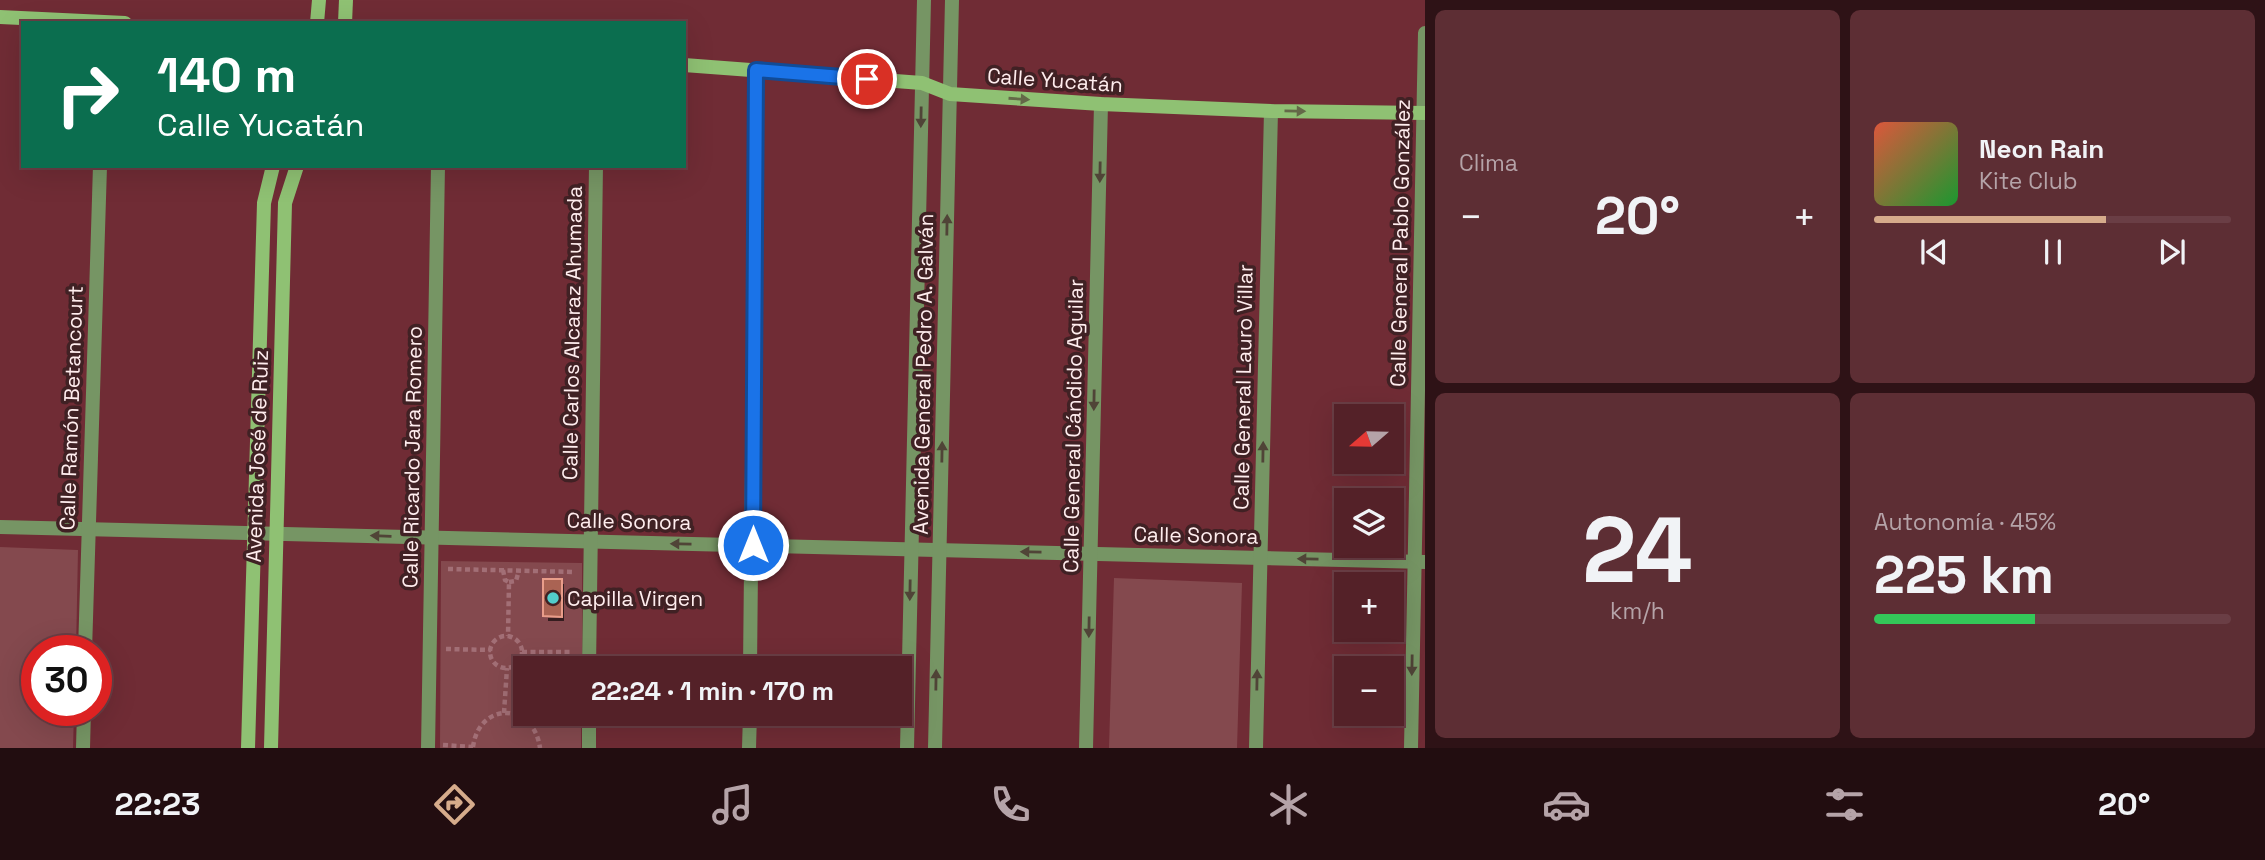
<!DOCTYPE html>
<html lang="es">
<meta charset="utf-8">
<style>
body{margin:0;font-family:"Space Grotesk",sans-serif;background:#5d2e34;color:#f1f3f6;height:100vh;display:flex;flex-direction:column;font-size:26px;white-space:nowrap}
*{box-sizing:border-box;margin:0}
p{font-size:23px;color:#b5a3a8}
.icon{flex:none;width:38px;height:38px;fill:none;stroke:currentColor;stroke-width:2;stroke-linecap:round;stroke-linejoin:round}
.map{position:relative;flex:1;overflow:hidden}
.details{display:flex;flex-direction:column;gap:10px;padding:10px;background:#2e1216;width:840px}
.details>*{flex:none}
.top-card{position:absolute;left:21px;top:21px;width:665px;height:147px;border-radius:0px;box-shadow:0 7px 28px #0002,0 0 0 2px #6a3e45;background:#0b6e4f;color:#fff;overflow:hidden}
.needle{width:46px;rotate:250deg}
.controls{position:absolute;left:1334px;top:404px;display:grid;gap:14px}
.controls a{display:grid;place-items:center;width:70px;height:70px;border-radius:0px;background:#542128;box-shadow:0 7px 28px #0002,0 0 0 2px #6a3e45;font-size:35px}
.speed{position:absolute;left:21px;top:635px;display:flex;gap:14px;font-size:35px;font-weight:700;text-align:center}
.speed>*{display:grid;place-content:center;width:91px;height:91px;border-radius:50%;background:#542128;box-shadow:0 7px 28px #0002,0 0 0 2px #6a3e45;line-height:1}
.speed .limit{border:10px solid #d22;background:#fff;color:#111}
.pin{position:absolute;display:grid;place-items:center;width:60px;height:60px;color:#fff;margin:-30px;border:4px solid #fff;border-radius:50%;box-shadow:0 2px 7px #0007}
.me{position:absolute;width:77px;margin:-38px;rotate:0deg;stroke-linejoin:round;filter:drop-shadow(0 0 5px #0008)}
.turn{display:flex;align-items:center;gap:24px;height:147px;padding:0 21px;font-size:32px}
.turn .icon{width:91px;height:91px;stroke-width:2.5}
.turn b{display:block;font-size:49px;line-height:60px}
.big{font-size:52px;font-weight:600;line-height:1.1}
.details .card{flex:1;display:flex;flex-direction:column;justify-content:center;gap:10px;min-width:0;padding:0 24px;border-radius:10px;background:#5d2e34}
.details .dial{align-items:center;gap:0}
.dial b{font-size:91px;line-height:1}
.song{display:flex;align-items:center;gap:21px}
.cover{width:84px;height:84px;border-radius:10px;background:linear-gradient(135deg,hsl(10 70% 55%),hsl(130 70% 35%))}
.played{height:7px;border-radius:4px;background:linear-gradient(90deg,#d6ab8b 65%,#6a3e45 65%)}
.keys{display:flex;justify-content:space-around;direction:ltr}
.heat{display:flex;justify-content:space-between;align-items:center;font-size:38px;direction:ltr}
.charge{height:10px;border-radius:5px;background:linear-gradient(90deg,#34c759 45%,#6a3e45 0)}
.details .tiles{flex:1;display:grid;gap:10px;grid-template-columns:repeat(2,1fr)}
.trip{position:absolute;left:513px;top:656px;width:399px;height:70px;border-radius:0px;background:#542128;box-shadow:0 7px 28px #0002,0 0 0 2px #6a3e45;font-weight:600;line-height:70px;text-align:center}
.tabs{display:flex;height:112px;justify-content:space-around;align-items:center;background:#220d10;color:#b5a3a8}
.tabs .icon{width:49px;height:49px}
.tabs .active{color:#d6ab8b}
.tabs b{font-size:32px;color:#f1f3f6}
main{display:flex;flex:1;min-height:0}
.map>svg:first-child{display:block}
.green{fill:#84494e}
.building{fill:#aa6452;stroke:#e99d8a;stroke-width:2;filter:url(#shadow)}
.lines{fill:none;stroke-linecap:round;stroke-linejoin:round}
.path{stroke:#a26f76;stroke-width:4.5;stroke-dasharray:5 3.5;stroke-linecap:butt}
.street{stroke:#769564;stroke-width:14}
.secondary{stroke:#8fc173;stroke-width:14}
.oneway{fill:#646948}
.oneway2{fill:#504437}
.route-casing{stroke:#114b97;stroke-width:18}
.route{stroke:#1a73e8;stroke-width:12}
.poi-dot{fill:#52cdcc;stroke:#402124;stroke-width:2.5}
.labels{text-anchor:middle;dominant-baseline:central;stroke-width:7;stroke-linejoin:round;paint-order:stroke}
.street-label{font-size:21px;fill:#ffedee;stroke:#402124}
.poi-label{font-size:21px;fill:#ffedee;stroke:#402124;text-anchor:start}
</style>
<main>
<div class="map">
<svg width="1425" height="748" viewBox="0 0 1425 748">
<defs>
<filter id="shadow"><feDropShadow dx="6" dy="6" stdDeviation="0" flood-color="#0009"/></filter>
</defs>
<rect width="100%" height="100%" fill="#702c35"/>
<g class="green">
<path d="M0 547 78 550 76 651H37V710L74 711 73 748H0Z"/>
<path d="M441 561 582 563V668H525V714H581V748H440Z"/>
<path d="M1114 578 1242 583 1237 748H1109Z"/>
</g>
<path class="building" d="M543 579H562V617L543 616Z"/>
<g class="lines">
<g class="path">
<path d="M448 569 575 572"/>
<path d="M503 570 505 580 509 582 508 636"/>
<path d="M509 582 516 581 519 570"/>
<circle cx="506" cy="652" r="16"/>
<path d="M446 649 491 650"/>
<path d="M522 652H573"/>
<path d="M504 713 507 668"/>
<path d="M443 745 473 747"/>
<path d="M473 747C479 701 534 702 540 748"/>
</g>
<g class="street">
<path d="M0 527 1425 562"/>
<path d="M85 651 100 166"/>
<path d="M589 668 596 166"/>
<path d="M750 668 756 70"/>
<path d="M83 748 84 710"/>
<path d="M428 748 438 166"/>
<path d="M589 748V714"/>
<path d="M749 748 750 714"/>
<path d="M907 748 924 0"/>
<path d="M935 748 952 0"/>
<path d="M1086 748 1101 104"/>
<path d="M1256 748 1271 111"/>
<path d="M1411 748 1425 33"/>
</g>
<g class="secondary">
<path d="M0 17 125 23"/>
<path d="M317 23 319 0"/>
<path d="M345 23 346 0"/>
<path d="M684 65 922 83 950 94 1101 104 1271 111 1425 113"/>
<path d="M248 748 264 203 273 166"/>
<path d="M271 748 285 203 297 166"/>
</g>
</g>
<defs><path id="oneway-solid" d="M-6-.8H1V-3.2L6.5 0L1 3.2V.8H-6Z" transform="scale(1.75)"/></defs>
<g class="oneway">
<use href="#oneway-solid" transform="translate(1019 99) rotate(4)"/>
<use href="#oneway-solid" transform="translate(1295 111) rotate(1)"/>
</g>
<g class="oneway2">
<use href="#oneway-solid" transform="translate(921 117) rotate(91)"/>
<use href="#oneway-solid" transform="translate(1100 172) rotate(91)"/>
<use href="#oneway-solid" transform="translate(947 225) rotate(-89)"/>
<use href="#oneway-solid" transform="translate(1094 400) rotate(91)"/>
<use href="#oneway-solid" transform="translate(942 452) rotate(-89)"/>
<use href="#oneway-solid" transform="translate(1263 452) rotate(-89)"/>
<use href="#oneway-solid" transform="translate(381 536) rotate(-178)"/>
<use href="#oneway-solid" transform="translate(681 544) rotate(-179)"/>
<use href="#oneway-solid" transform="translate(1031 552) rotate(-179)"/>
<use href="#oneway-solid" transform="translate(1308 559) rotate(-179)"/>
<use href="#oneway-solid" transform="translate(910 590) rotate(91)"/>
<use href="#oneway-solid" transform="translate(1089 627) rotate(91)"/>
<use href="#oneway-solid" transform="translate(1412 665) rotate(91)"/>
<use href="#oneway-solid" transform="translate(936 680) rotate(-89)"/>
<use href="#oneway-solid" transform="translate(1257 680) rotate(-89)"/>
</g>
<g class="lines">
<g class="route-casing">
<path id="route" d="M753 545 756 70 867 79"/>
</g>
<use href="#route" class="route"/>
</g>
<circle class="poi-dot" cx="553" cy="598" r="7"/>
<g class="labels">
<g class="street-label">
<text transform="translate(1055 80) rotate(4)">Calle Yucatán</text>
<text transform="translate(1400 243) rotate(-89)">Calle General Pablo González</text>
<text transform="translate(572 333) rotate(-89)">Calle Carlos Alcaraz Ahumada</text>
<text transform="translate(923 374) rotate(-89)">Avenida General Pedro A. Galván</text>
<text transform="translate(1243 387) rotate(-89)">Calle General Lauro Villar</text>
<text transform="translate(71 408) rotate(-88)">Calle Ramón Betancourt</text>
<text transform="translate(1073 426) rotate(-89)">Calle General Cándido Aguilar</text>
<text transform="translate(257 456) rotate(-88)">Avenida José de Ruiz</text>
<text transform="translate(412 457) rotate(-89)">Calle Ricardo Jara Romero</text>
<text transform="translate(629 521) rotate(1)">Calle Sonora</text>
<text transform="translate(1196 535) rotate(1)">Calle Sonora</text>
</g>
<g class="poi-label">
<text x="567" y="598">Capilla Virgen</text>
</g>
</g>
</svg>
<div class="controls">
<a><svg class="needle" viewBox="-14 -14 28 28"><path d="M0-13l5 13h-10z" fill="#e53935"/><path d="M0 13l5-13h-10z" fill="#b5a3a8"/></svg></a>
<a><svg class="icon" aria-label="layers" viewBox="0 0 24 24"><path d="M12 4l9 5-9 5-9-5zM3 14l9 5 9-5"/></svg></a>
<a>+</a>
<a>−</a>
</div>
<div class="speed"><div class="limit">30</div></div>
<div class="pin" style="left:867px;top:79px;background:#d93025"><svg class="icon" aria-label="arrive" viewBox="0 0 24 24"><path d="M6 21V4h12l-3 4 3 4H6"/></svg></div>
<svg class="me" style="left:753px;top:545px" viewBox="-20 -20 40 40"><circle r="17" fill="#1a73e8" stroke="#fff" stroke-width="3"/><path d="M0-11L8 9 0 5-8 9z" fill="#fff"/></svg>
<div class="trip">22:24 · 1 min · 170 m</div>
<div class="top-card">
<div class="turn"><svg class="icon" aria-label="right" viewBox="0 0 24 24"><path d="M7 20v-9h11M14 6l5 5-5 5"/></svg><div><b>140 m</b>Calle Yucatán</div></div>
</div>
</div>
<section class="details">
<div class="tiles">
<div class="card"><p>Clima</p>
<div class="heat"><a>−</a><b class="big">20°</b><a>+</a></div>
</div>
<div class="card">
<div class="song"><i class="cover"></i><div><b>Neon Rain</b><p>Kite Club</p></div></div>
<div class="played"></div>
<div class="keys"><svg class="icon" aria-label="previous" viewBox="0 0 24 24"><path d="M18 5L8 12l10 7zM5 5v14"/></svg><svg class="icon" aria-label="pause" viewBox="0 0 24 24"><path d="M8 5v14M16 5v14"/></svg><svg class="icon" aria-label="next" viewBox="0 0 24 24"><path d="M6 5l10 7-10 7zM19 5v14"/></svg></div>
</div>
<div class="card dial"><b>24</b><p>km/h</p></div>
<div class="card"><p>Autonomía · 45%</p><b class="big">225 km</b><div class="charge"></div></div>
</div>
</section>
</main>
<nav class="tabs">
<b>22:23</b>
<svg class="icon active" aria-label="directions" viewBox="0 0 24 24"><path d="M12 3l9 9-9 9-9-9zM9 14v-3h6M13 9l2 2-2 2"/></svg>
<svg class="icon" aria-label="music" viewBox="0 0 24 24"><path d="M9 18V5l10-2v13"/><circle cx="6" cy="18" r="3"/><circle cx="16" cy="16" r="3"/></svg>
<svg class="icon" aria-label="phone" viewBox="0 0 24 24"><path d="M5 4h4l2 5-3 2q2 4 5 5l2-3 5 2v4C11 20 4 13 5 4z"/></svg>
<svg class="icon" aria-label="climate" viewBox="0 0 24 24"><path d="M12 3v18M4 7l16 10M4 17L20 7"/></svg>
<svg class="icon" aria-label="car" viewBox="0 0 24 24"><path d="M5 17H2v-5l4-1 3-4h7l3 4 3 1v5h-3M9 17h6M6 11h13"/><circle cx="7" cy="17" r="2"/><circle cx="17" cy="17" r="2"/></svg>
<svg class="icon" aria-label="filters" viewBox="0 0 24 24"><path d="M4 7h16M4 17h16"/><circle cx="9" cy="7" r="2"/><circle cx="15" cy="17" r="2"/></svg>
<b>20°</b>
</nav>
